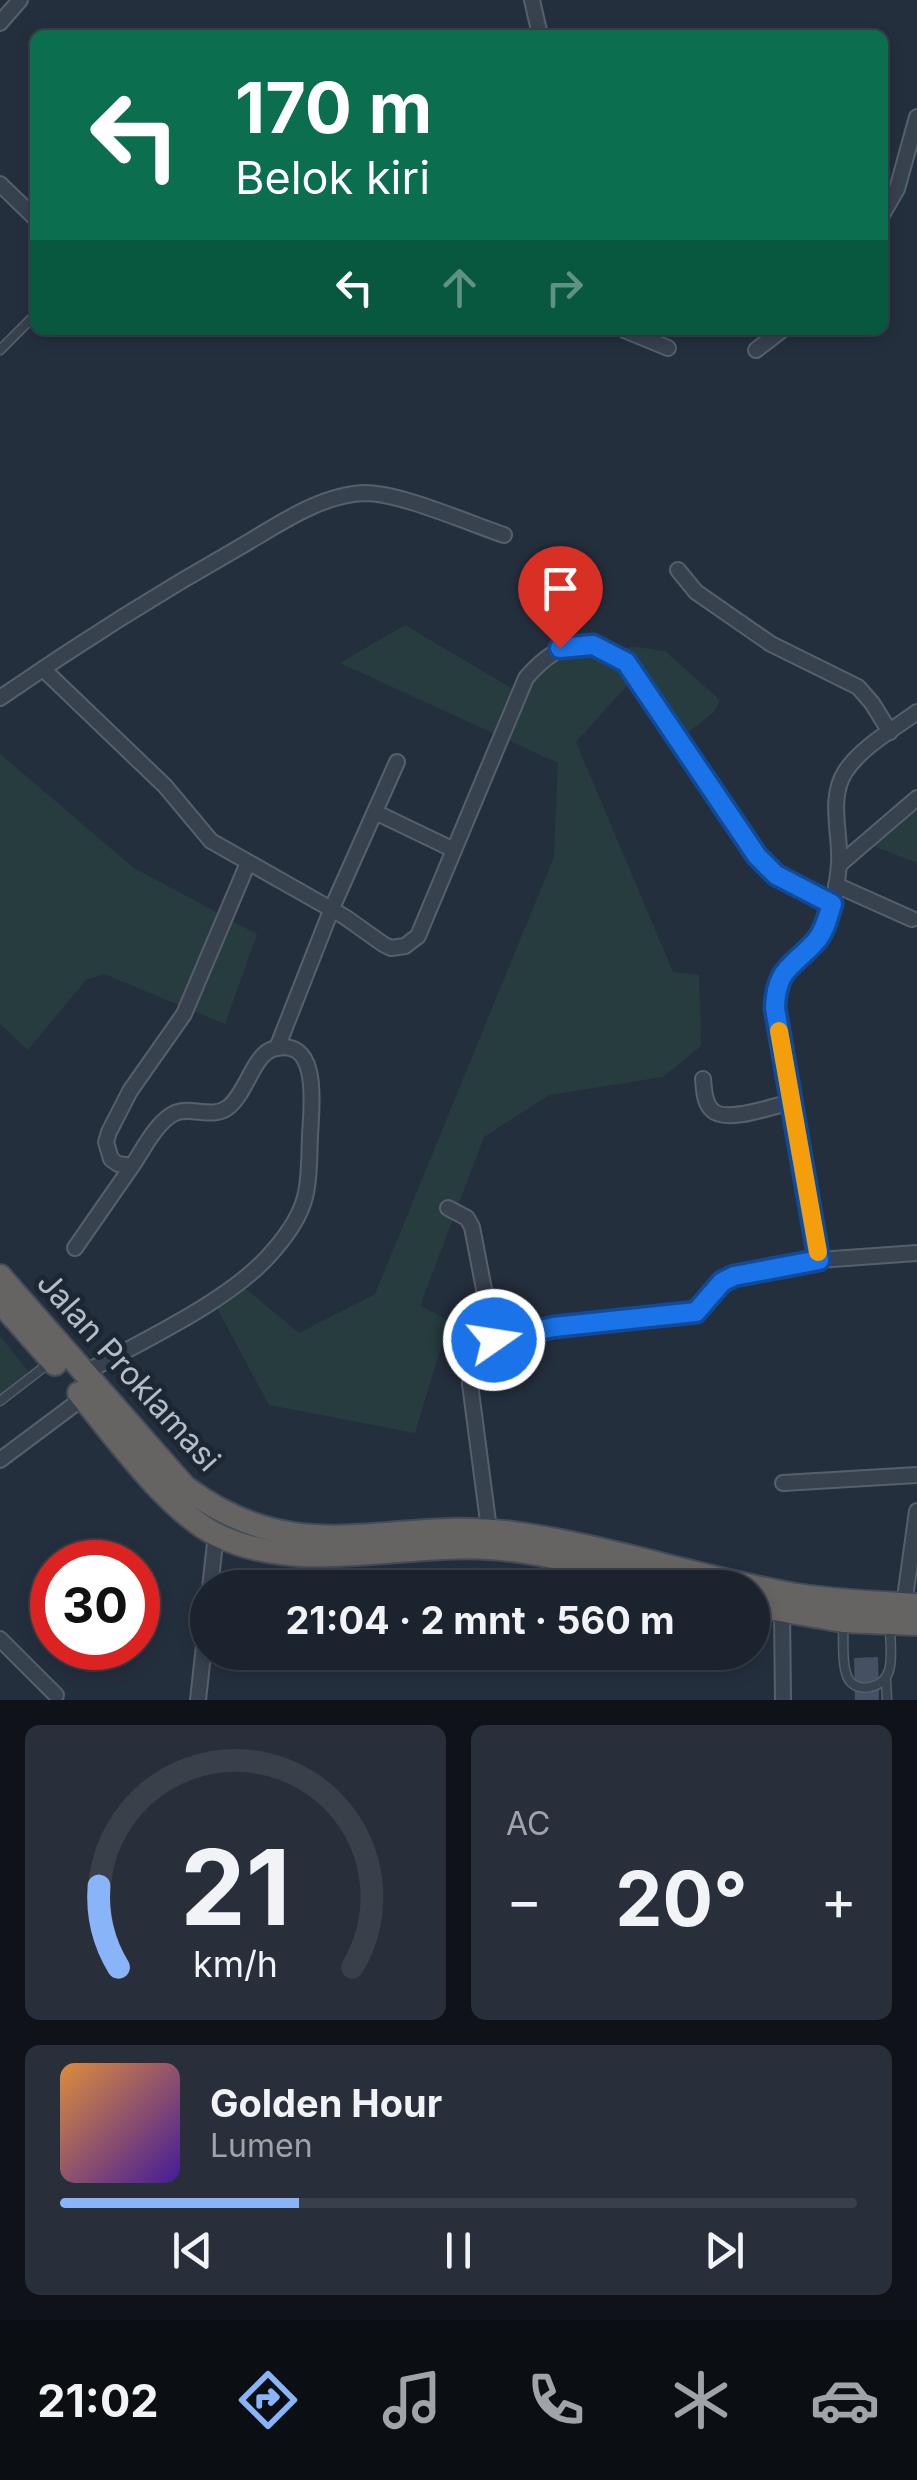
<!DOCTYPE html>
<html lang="id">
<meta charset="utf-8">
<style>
body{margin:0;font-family:Inter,sans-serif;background:#282f3a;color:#f1f3f6;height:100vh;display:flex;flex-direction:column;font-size:38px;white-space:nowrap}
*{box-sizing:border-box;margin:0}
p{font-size:32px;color:#a0a4aa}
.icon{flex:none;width:55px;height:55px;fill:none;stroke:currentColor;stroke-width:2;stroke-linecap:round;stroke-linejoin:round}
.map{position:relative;height:1700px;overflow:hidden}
.drawer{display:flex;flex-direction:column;gap:25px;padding:25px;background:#0f1319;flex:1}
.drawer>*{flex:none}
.guide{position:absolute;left:30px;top:30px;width:858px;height:305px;border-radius:15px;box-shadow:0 5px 15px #0003,0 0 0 2px #39404a;background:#0b6e4f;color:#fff;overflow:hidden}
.speed{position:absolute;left:30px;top:1540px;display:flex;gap:20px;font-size:50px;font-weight:700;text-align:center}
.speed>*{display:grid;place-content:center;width:130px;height:130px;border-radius:50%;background:#1b232e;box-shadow:0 5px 15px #0003,0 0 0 2px #39404a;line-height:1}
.speed .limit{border:15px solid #d22;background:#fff;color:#111}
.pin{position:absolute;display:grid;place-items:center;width:85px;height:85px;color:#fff;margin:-102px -42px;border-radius:50% 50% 50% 0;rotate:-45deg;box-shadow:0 0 10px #0007}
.pin .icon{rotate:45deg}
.me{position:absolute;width:110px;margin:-55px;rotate:77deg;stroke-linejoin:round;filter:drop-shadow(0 0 8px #0008)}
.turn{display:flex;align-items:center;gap:35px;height:210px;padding:0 40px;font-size:45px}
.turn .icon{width:130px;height:130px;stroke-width:2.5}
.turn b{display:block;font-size:70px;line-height:85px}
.lanes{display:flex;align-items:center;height:95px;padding:0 40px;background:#0003;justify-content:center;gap:50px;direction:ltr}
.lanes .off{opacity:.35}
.big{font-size:75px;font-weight:700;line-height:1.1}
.drawer .card{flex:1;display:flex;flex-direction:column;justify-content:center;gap:15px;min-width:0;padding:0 35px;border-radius:15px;background:#282f3a}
.drawer .dial{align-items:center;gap:0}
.dial svg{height:260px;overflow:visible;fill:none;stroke:#39404a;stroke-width:7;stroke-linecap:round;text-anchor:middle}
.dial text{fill:#f1f3f6;stroke:none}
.song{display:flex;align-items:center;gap:30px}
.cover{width:120px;height:120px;border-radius:15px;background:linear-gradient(135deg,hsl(30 70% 55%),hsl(260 70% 35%))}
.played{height:10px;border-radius:5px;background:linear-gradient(90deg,#8ab4f8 30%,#39404a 30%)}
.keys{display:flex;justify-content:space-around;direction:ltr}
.heat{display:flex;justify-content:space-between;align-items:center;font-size:55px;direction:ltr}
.drawer .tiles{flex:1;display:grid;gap:25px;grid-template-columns:1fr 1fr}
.card:last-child{grid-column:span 2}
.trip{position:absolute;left:190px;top:1570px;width:580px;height:100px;border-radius:50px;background:#1b232e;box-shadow:0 5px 15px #0003,0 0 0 2px #39404a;font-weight:700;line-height:100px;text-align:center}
.tab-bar{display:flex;height:160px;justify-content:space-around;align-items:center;background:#0b0e12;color:#a0a4aa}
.tab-bar .icon{width:70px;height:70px}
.tab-bar .active{color:#8ab4f8}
.tab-bar b{font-size:45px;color:#f1f3f6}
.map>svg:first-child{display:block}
.green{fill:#263c3f}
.building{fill:#455162}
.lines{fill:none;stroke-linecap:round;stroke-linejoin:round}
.service-casing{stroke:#565f6c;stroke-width:11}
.minor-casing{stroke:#565f6c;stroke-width:18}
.trunk-casing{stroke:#434c59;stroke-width:26}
.service{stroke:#38414e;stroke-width:8}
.minor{stroke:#38414e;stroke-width:14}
.trunk{stroke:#656462;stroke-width:22}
.route-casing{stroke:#114b97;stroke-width:25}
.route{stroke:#1a73e8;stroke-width:18}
.slow{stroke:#f59e0b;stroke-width:18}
.labels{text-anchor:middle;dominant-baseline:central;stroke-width:10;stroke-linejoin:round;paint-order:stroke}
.street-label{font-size:32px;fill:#b4bcc9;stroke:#1d2633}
</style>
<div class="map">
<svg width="917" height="1700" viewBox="0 0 917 1700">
<rect width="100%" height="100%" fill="#242f3e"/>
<g class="green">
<path d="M405 625 523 695 546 661 568 652 636 647 665 651 720 700 714 712 677 741 633 679 576 742 673 972 699 975 701 1046 663 1077 549 1095 484 1137 420 1306 449 1320 415 1433 269 1405 211 1297 246 1289 299 1333 375 1294 554 857 558 763 340 663Z"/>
<path d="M0 754 134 868 257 934 225 1024 104 974 86 980 28 1050 0 1024Z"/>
<path d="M917 805V863L868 844Z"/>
<path d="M0 1336 36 1381 0 1407Z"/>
</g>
<path class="building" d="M878 1657 879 1700H855L854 1658Z"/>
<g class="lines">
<g class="service-casing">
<g id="service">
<path d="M0 350 35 315"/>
<path d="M0 1401 48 1364"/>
<path d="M843 1625C844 1640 841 1667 849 1680 853 1686 862 1689 870 1687 898 1682 890 1649 890 1627"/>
<path d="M886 1680 887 1700"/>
</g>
</g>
<g class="minor-casing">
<g id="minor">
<path d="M532 0 540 35"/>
<path d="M0 23 20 0"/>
<path d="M0 184 35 218"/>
<path d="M882 215 897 189 917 117"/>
<path d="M624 330 668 348"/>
<path d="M756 350 782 330"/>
<path d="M678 570 696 592 771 644 858 687 872 703 890 732"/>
<path d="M43 669 165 786 211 841 345 917 383 944 391 948 405 946 418 936 526 678C571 626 607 638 646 688L757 855 776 875 832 904"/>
<path d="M0 698C78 644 157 594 240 547 276 526 321 494 365 493 401 493 468 523 504 535"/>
<path d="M375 812 454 850"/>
<path d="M839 865 917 798"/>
<path d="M836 885 912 919"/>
<path d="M277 1048 332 908 397 762"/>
<path d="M703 1079C704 1089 704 1103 712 1110 726 1124 773 1106 791 1102"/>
<path d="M448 1208 467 1218 472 1227 494 1341"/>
<path d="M75 1248 132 1166"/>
<path d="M819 1260 775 1007C776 961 796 968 818 939 825 929 830 914 833 902 836 890 838 876 839 864 841 834 828 799 845 772 861 747 894 729 917 712"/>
<path d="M83 1374C141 1341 233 1300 274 1250 287 1235 300 1217 305 1197 310 1178 309 1156 310 1136 311 1110 322 1035 273 1049 253 1055 246 1095 227 1108 212 1119 191 1106 175 1113 157 1121 143 1150 132 1166L118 1164 111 1159 106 1142 109 1132 130 1091 184 1014 248 863"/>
<path d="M0 1460 83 1398"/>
<path d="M783 1483 917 1475"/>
<path d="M489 1529 470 1384C470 1371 472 1358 482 1348 511 1322 653 1319 696 1312L722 1282 734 1276 819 1260 917 1253"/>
<path d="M210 1588 216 1534"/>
<path d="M904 1605 917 1511"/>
<path d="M782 1612 783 1700"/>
<path d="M0 1639 56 1695"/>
<path d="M198 1700 208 1609"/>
</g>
</g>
<g class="trunk-casing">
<g id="trunk">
<path d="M0 1276 185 1487C303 1576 393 1514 521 1534 614 1548 704 1579 796 1595 836 1601 876 1603 917 1605"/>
<path d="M0 1302 55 1364"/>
<path d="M79 1393C114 1435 168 1511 217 1535 302 1576 399 1542 489 1548 552 1552 616 1573 677 1588"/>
<path d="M752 1605 843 1621 917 1624"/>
</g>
</g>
<use href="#service" class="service"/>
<use href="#minor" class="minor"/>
<use href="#trunk" class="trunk"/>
</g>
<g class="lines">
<g class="route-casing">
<path id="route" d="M494 1340 554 1327 696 1312 722 1282 734 1276 819 1260 775 1008C776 968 793 967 816 941 825 931 828 916 832 904L776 875 757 856 626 662 593 645 560 648"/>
</g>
<use href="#route" class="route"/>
<path class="slow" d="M779 1031 818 1252"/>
</g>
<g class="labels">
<g class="street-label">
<text transform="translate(129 1371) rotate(48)">Jalan Proklamasi</text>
</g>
</g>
</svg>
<div class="speed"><div class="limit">30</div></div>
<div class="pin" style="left:560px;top:648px;background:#d93025"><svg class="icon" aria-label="arrive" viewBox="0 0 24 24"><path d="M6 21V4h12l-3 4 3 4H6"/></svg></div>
<svg class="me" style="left:494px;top:1340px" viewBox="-20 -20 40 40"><circle r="17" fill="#1a73e8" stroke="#fff" stroke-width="3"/><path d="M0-11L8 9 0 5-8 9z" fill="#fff"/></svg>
<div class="trip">21:04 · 2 mnt · 560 m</div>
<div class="guide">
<div class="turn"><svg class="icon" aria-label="left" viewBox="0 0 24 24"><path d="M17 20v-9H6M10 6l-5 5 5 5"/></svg><div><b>170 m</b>Belok kiri</div></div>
<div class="lanes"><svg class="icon" aria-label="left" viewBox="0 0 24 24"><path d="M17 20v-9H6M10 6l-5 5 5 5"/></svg><svg class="icon off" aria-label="ahead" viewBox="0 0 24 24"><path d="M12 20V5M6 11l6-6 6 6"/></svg><svg class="icon off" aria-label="right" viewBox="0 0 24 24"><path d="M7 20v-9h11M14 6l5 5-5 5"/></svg></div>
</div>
</div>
<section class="drawer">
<div class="tiles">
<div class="card dial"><svg viewBox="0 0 100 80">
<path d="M14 69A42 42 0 1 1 86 69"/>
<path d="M14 69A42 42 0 0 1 8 44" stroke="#8ab4f8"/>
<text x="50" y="56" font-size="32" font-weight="700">21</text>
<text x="50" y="72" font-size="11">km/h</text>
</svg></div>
<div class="card"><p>AC</p>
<div class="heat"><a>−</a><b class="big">20°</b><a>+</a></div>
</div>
<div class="card">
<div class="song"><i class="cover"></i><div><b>Golden Hour</b><p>Lumen</p></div></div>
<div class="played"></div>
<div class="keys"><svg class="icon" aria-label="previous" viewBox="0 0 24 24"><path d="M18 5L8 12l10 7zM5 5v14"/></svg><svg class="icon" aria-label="pause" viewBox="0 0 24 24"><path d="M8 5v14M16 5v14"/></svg><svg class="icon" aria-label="next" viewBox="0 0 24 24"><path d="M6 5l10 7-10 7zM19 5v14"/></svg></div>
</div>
</div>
</section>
<nav class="tab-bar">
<b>21:02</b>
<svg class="icon active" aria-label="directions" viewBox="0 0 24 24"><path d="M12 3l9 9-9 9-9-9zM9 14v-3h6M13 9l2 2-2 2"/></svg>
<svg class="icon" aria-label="music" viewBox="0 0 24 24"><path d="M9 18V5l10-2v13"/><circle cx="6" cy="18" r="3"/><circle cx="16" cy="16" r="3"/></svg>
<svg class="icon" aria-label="phone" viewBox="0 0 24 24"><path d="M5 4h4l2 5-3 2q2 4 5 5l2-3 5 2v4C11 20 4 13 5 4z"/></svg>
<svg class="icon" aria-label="climate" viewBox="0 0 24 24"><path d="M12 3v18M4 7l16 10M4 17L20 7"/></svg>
<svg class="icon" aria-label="car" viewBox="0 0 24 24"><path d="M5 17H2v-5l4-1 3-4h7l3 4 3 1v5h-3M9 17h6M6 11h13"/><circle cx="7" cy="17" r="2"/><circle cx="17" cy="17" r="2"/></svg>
</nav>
